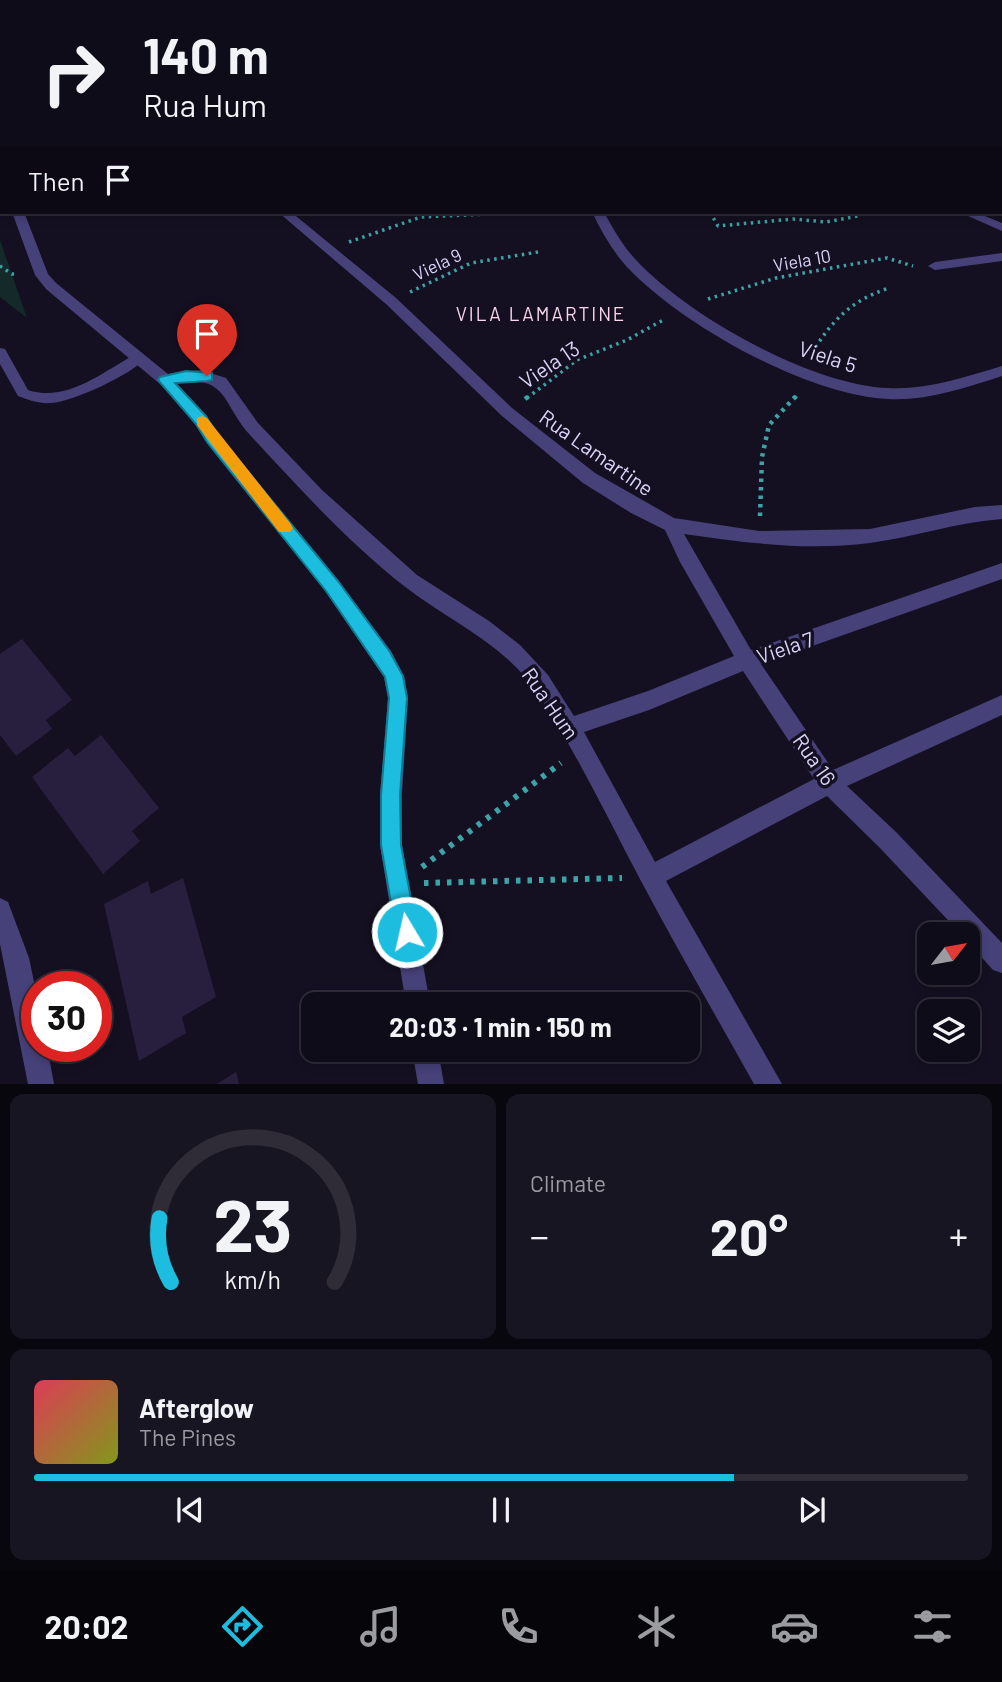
<!DOCTYPE html>
<meta charset="utf-8">
<style>
body{margin:0;font-family:Barlow,sans-serif;background:#181522;color:#f1f3f6;height:100vh;display:flex;flex-direction:column;font-size:26px;white-space:nowrap}
*{box-sizing:border-box;margin:0}
p{font-size:23px;color:#9b9ba2}
.icon{flex:none;width:38px;height:38px;fill:none;stroke:currentColor;stroke-width:2;stroke-linecap:round;stroke-linejoin:round}
.map{position:relative;height:1084px;overflow:hidden}
.side{display:flex;flex-direction:column;gap:10px;padding:10px;background:#08070e;flex:1}
.side>*{flex:none}
.top-card{position:absolute;left:0px;top:0px;width:1003px;height:214px;box-shadow:0 4px 10px #0003,0 0 0 2px #2f2c38;background:#0f0c19;color:#f1f3f6;overflow:hidden}
.needle{width:46px;rotate:59deg}
.buttons{position:absolute;left:917px;top:922px;display:grid;gap:14px}
.buttons a{display:grid;place-items:center;width:63px;height:63px;border-radius:14px;background:#0f0c19;box-shadow:0 4px 10px #0003,0 0 0 2px #2f2c38;font-size:35px}
.speed{position:absolute;left:21px;top:971px;display:flex;gap:14px;font-size:35px;font-weight:700;text-align:center}
.speed>*{display:grid;place-content:center;width:91px;height:91px;border-radius:50%;background:#0f0c19;box-shadow:0 4px 10px #0003,0 0 0 2px #2f2c38;line-height:1}
.speed .limit{border:10px solid #d22;background:#fff;color:#111}
.pin{position:absolute;display:grid;place-items:center;width:60px;height:60px;color:#fff;margin:-72px -30px;border-radius:50% 50% 50% 0;rotate:-45deg;box-shadow:0 0 7px #0007}
.pin .icon{rotate:45deg}
.me{position:absolute;width:77px;margin:-38px;rotate:351deg;stroke-linejoin:round;filter:drop-shadow(0 0 5px #0008)}
.turn{display:flex;align-items:center;gap:24px;height:147px;padding:0 28px;font-size:32px}
.turn .icon{width:91px;height:91px;stroke-width:2.5}
.turn b{display:block;font-size:49px;line-height:60px}
.then{display:flex;align-items:center;height:66px;padding:0 28px;background:#0003;gap:14px;font-size:26px}
.big{font-size:52px;font-weight:700;line-height:1.1}
.side .tile{flex:1;display:flex;flex-direction:column;justify-content:center;gap:10px;min-width:0;padding:0 24px;border-radius:14px;background:#181522}
.side .dial{align-items:center;gap:0}
.dial svg{height:182px;overflow:visible;fill:none;stroke:#2f2c38;stroke-width:7;stroke-linecap:round;text-anchor:middle}
.dial text{fill:#f1f3f6;stroke:none}
.song{display:flex;align-items:center;gap:21px}
.cover{width:84px;height:84px;border-radius:10px;background:linear-gradient(135deg,hsl(350 70% 55%),hsl(70 70% 35%))}
.played{height:7px;border-radius:4px;background:linear-gradient(90deg,#1cbddf 75%,#2f2c38 75%)}
.keys{display:flex;justify-content:space-around;direction:ltr}
.heat{display:flex;justify-content:space-between;align-items:center;font-size:38px;direction:ltr}
.side .tiles{flex:1;display:grid;gap:10px;grid-template-columns:1fr 1fr}
.tile:last-child{grid-column:span 2}
.trip{position:absolute;left:301px;top:992px;width:399px;height:70px;border-radius:14px;background:#0f0c19;box-shadow:0 4px 10px #0003,0 0 0 2px #2f2c38;font-weight:700;line-height:70px;text-align:center}
.dock{display:flex;height:112px;justify-content:space-around;align-items:center;background:#06050a;color:#9b9ba2}
.dock .icon{width:49px;height:49px}
.dock .active{color:#1cbddf}
.dock b{font-size:32px;color:#f1f3f6}
.map>svg:first-child{display:block}
.green{fill:#14292a}
.building{fill:#281f3f}
.lines{fill:none;stroke-linecap:round;stroke-linejoin:round}
.path-far3{stroke:#3da4a6;stroke-width:2.5;stroke-dasharray:2 2.5;stroke-linecap:butt}
.path-far2{stroke:#3da4a6;stroke-width:3.5;stroke-dasharray:2.5 4.5;stroke-linecap:butt}
.path-far1{stroke:#3da4a6;stroke-width:4.5;stroke-dasharray:3.5 5;stroke-linecap:butt}
.path{stroke:#3da4a6;stroke-width:6;stroke-dasharray:4.5 7;stroke-linecap:butt}
.service{fill:#47417a;fill-rule:evenodd}
.minor{fill:#47417a;fill-rule:evenodd}
.tertiary{fill:#47417a;fill-rule:evenodd}
.route{fill:#1cbddf;stroke:#127b91;stroke-width:2}
.slow{fill:#f59e0b}
.labels{text-anchor:middle;dominant-baseline:central;stroke-width:7;stroke-linejoin:round;paint-order:stroke}
.far-street-label{font-size:18px;fill:#dcd5fa;stroke:#141021}
.far-neighbourhood-label{font-size:19px;letter-spacing:2px;fill:#fad7eb;stroke:#141021}
.street-label{font-size:21px;fill:#dcd5fa;stroke:#141021}
</style>
<div class="map">
<svg width="1002" height="1084" viewBox="0 0 1002 1084">
<rect width="100%" height="100%" fill="#141021"/>
<path class="green" d="M0 240 27 318 0 297Z"/>
<g class="building">
<path d="M22 639 72 700 46 720 52 729 16 756 0 735V654Z"/>
<path d="M101 735 159 808 132 831 140 841 103 874 32 777 68 748 75 756Z"/>
<path d="M183 878 216 997 182 1017 186 1033 139 1061 104 904 148 881 151 894Z"/>
<path d="M236 1072 239 1084H217Z"/>
</g>
<g class="lines">
<path class="path-far3" d="M990 0 993 2"/>
<g class="path-far2">
<path d="M710 212 718 226 793 219 826 222 858 216"/>
<path d="M349 242 421 217 536 212"/>
<path d="M0 266 12 274H18"/>
<path d="M410 292 471 263 538 252"/>
<path d="M708 299 776 278 887 258 913 266"/>
<path d="M812 353C832 320 852 300 889 288"/>
<path d="M527 398 577 360 627 340 665 319"/>
<path d="M795 398 798 394"/>
</g>
<g class="path-far1">
<path d="M525 399 529 396"/>
<path d="M760 516 762 457 769 425 796 396"/>
</g>
<g class="path">
<path d="M422 867 561 763"/>
<path d="M424 883 622 878"/>
</g>
<g class="service">
<path d="M213 0H233L235 2H215Z"/>
<path d="M0 348 5 349 28 390C66 403 103 372 134 355L139 353 146 358C132 374 73 402 51 403 39 404 29 400 18 396L0 364Z"/>
</g>
<g class="minor">
<path d="M568 0H587L567 2Z"/>
<path d="M688 0H707L687 2Z"/>
<path d="M2 28V34L0 35V29Z"/>
<rect x="1001" y="32" width="1" height="6"/>
<rect x="0" y="107" width="2" height="6"/>
<rect x="1001" y="134" width="1" height="6"/>
<path d="M0 141H2L0 148Z"/>
<rect x="0" y="162" width="2" height="10"/>
<path d="M12 212H24L48 274 56 283 168 374 201 370 226 378 258 423 322 490 417 575 489 621 520 645 548 675 574 716 648 691 734 656 680 562 665 530 631 513 583 483 502 416 386 304 278 212H291L396 298 512 408 595 473 674 518 759 531 870 529 975 507 1002 505V519C957 522 915 537 870 543 808 551 746 543 684 534L751 650 1002 563V579L761 664 833 770 1002 695V715L847 786 896 832 1002 943V973L993 970 968 942V934H961L880 848 827 796 666 881 782 1084H754C716 1016 677 949 641 881 607 817 576 751 536 691 503 643 449 621 404 586 349 543 298 487 250 435 222 404 228 374 176 383L338 580 391 651 404 676 408 698 402 795V845L430 1004H406L380 845V795L388 698 384 677 326 592 182 408 160 384 46 289 35 275ZM743 671 814 779 655 862 584 732 649 710Z"/>
<path d="M592 212H604C613 229 623 246 636 260 688 316 811 385 888 388 927 390 965 377 1002 366V376C965 388 927 401 888 399 808 396 680 324 626 266 612 250 601 231 592 212Z"/>
<path d="M959 212H975L1002 223V231Z"/>
<path d="M1002 253V261L935 270 928 266 935 262Z"/>
<path d="M0 898 8 902 29 958 37 996V1046H47L54 1084H28L0 944Z"/>
<path d="M412 1050H438L444 1084H418Z"/>
</g>
<g class="tertiary">
<path d="M128 0H143L144 2H129Z"/>
<path d="M161 0H171L160 2Z"/>
<path d="M0 84H2L0 91Z"/>
</g>
</g>
<path class="route" d="M186 371 212 373V380L207 381 175 383 206 416 217 434 338 581 390 652 403 676 407 698 400 795 401 845 417 932 414 940 407 943 399 940 396 932 381 845V795L389 698 385 677 326 591 207 442 196 424 158 380 160 377Z"/>
<path class="slow" d="M202 416 207 418 290 523 293 528 290 532H279L197 425V418Z"/>
<g class="labels">
<g class="far-street-label">
<text transform="translate(802 260) rotate(-10)">Viela 10</text>
<text transform="translate(437 264) rotate(-25)">Viela 9</text>
</g>
<g class="far-neighbourhood-label">
<text x="541" y="313">VILA LAMARTINE</text>
</g>
<g class="street-label">
<text transform="translate(828 356) rotate(18)">Viela 5</text>
<text transform="translate(549 364) rotate(-34)">Viela 13</text>
<text transform="translate(597 452) rotate(35)">Rua Lamartine</text>
<text transform="translate(785 647) rotate(-19)">Viela 7</text>
<text transform="translate(551 703) rotate(55)">Rua Hum</text>
<text transform="translate(815 759) rotate(55)">Rua 16</text>
</g>
</g>
</svg>
<div class="buttons">
<a><svg class="needle" viewBox="-14 -14 28 28"><path d="M0-13l5 13h-10z" fill="#e53935"/><path d="M0 13l5-13h-10z" fill="#9b9ba2"/></svg></a>
<a><svg class="icon" aria-label="layers" viewBox="0 0 24 24"><path d="M12 4l9 5-9 5-9-5zM3 14l9 5 9-5"/></svg></a>
</div>
<div class="speed"><div class="limit">30</div></div>
<div class="pin" style="left:207px;top:376px;background:#d93025"><svg class="icon" aria-label="arrive" viewBox="0 0 24 24"><path d="M6 21V4h12l-3 4 3 4H6"/></svg></div>
<svg class="me" style="left:407px;top:932px" viewBox="-20 -20 40 40"><circle r="17" fill="#1cbddf" stroke="#fff" stroke-width="3"/><path d="M0-11L8 9 0 5-8 9z" fill="#fff"/></svg>
<div class="trip">20:03 · 1 min · 150 m</div>
<div class="top-card">
<div class="turn"><svg class="icon" aria-label="right" viewBox="0 0 24 24"><path d="M7 20v-9h11M14 6l5 5-5 5"/></svg><div><b>140 m</b>Rua Hum</div></div>
<div class="then">Then<svg class="icon" aria-label="arrive" viewBox="0 0 24 24"><path d="M6 21V4h12l-3 4 3 4H6"/></svg></div>
</div>
</div>
<section class="side">
<div class="tiles">
<div class="tile dial"><svg viewBox="0 0 100 80">
<path d="M14 69A42 42 0 1 1 86 69"/>
<path d="M14 69A42 42 0 0 1 9 41" stroke="#1cbddf"/>
<text x="50" y="56" font-size="32" font-weight="700">23</text>
<text x="50" y="72" font-size="11">km/h</text>
</svg></div>
<div class="tile"><p>Climate</p>
<div class="heat"><a>−</a><b class="big">20°</b><a>+</a></div>
</div>
<div class="tile">
<div class="song"><i class="cover"></i><div><b>Afterglow</b><p>The Pines</p></div></div>
<div class="played"></div>
<div class="keys"><svg class="icon" aria-label="previous" viewBox="0 0 24 24"><path d="M18 5L8 12l10 7zM5 5v14"/></svg><svg class="icon" aria-label="pause" viewBox="0 0 24 24"><path d="M8 5v14M16 5v14"/></svg><svg class="icon" aria-label="next" viewBox="0 0 24 24"><path d="M6 5l10 7-10 7zM19 5v14"/></svg></div>
</div>
</div>
</section>
<nav class="dock">
<b>20:02</b>
<svg class="icon active" aria-label="directions" viewBox="0 0 24 24"><path d="M12 3l9 9-9 9-9-9zM9 14v-3h6M13 9l2 2-2 2"/></svg>
<svg class="icon" aria-label="music" viewBox="0 0 24 24"><path d="M9 18V5l10-2v13"/><circle cx="6" cy="18" r="3"/><circle cx="16" cy="16" r="3"/></svg>
<svg class="icon" aria-label="phone" viewBox="0 0 24 24"><path d="M5 4h4l2 5-3 2q2 4 5 5l2-3 5 2v4C11 20 4 13 5 4z"/></svg>
<svg class="icon" aria-label="climate" viewBox="0 0 24 24"><path d="M12 3v18M4 7l16 10M4 17L20 7"/></svg>
<svg class="icon" aria-label="car" viewBox="0 0 24 24"><path d="M5 17H2v-5l4-1 3-4h7l3 4 3 1v5h-3M9 17h6M6 11h13"/><circle cx="7" cy="17" r="2"/><circle cx="17" cy="17" r="2"/></svg>
<svg class="icon" aria-label="filters" viewBox="0 0 24 24"><path d="M4 7h16M4 17h16"/><circle cx="9" cy="7" r="2"/><circle cx="15" cy="17" r="2"/></svg>
</nav>
